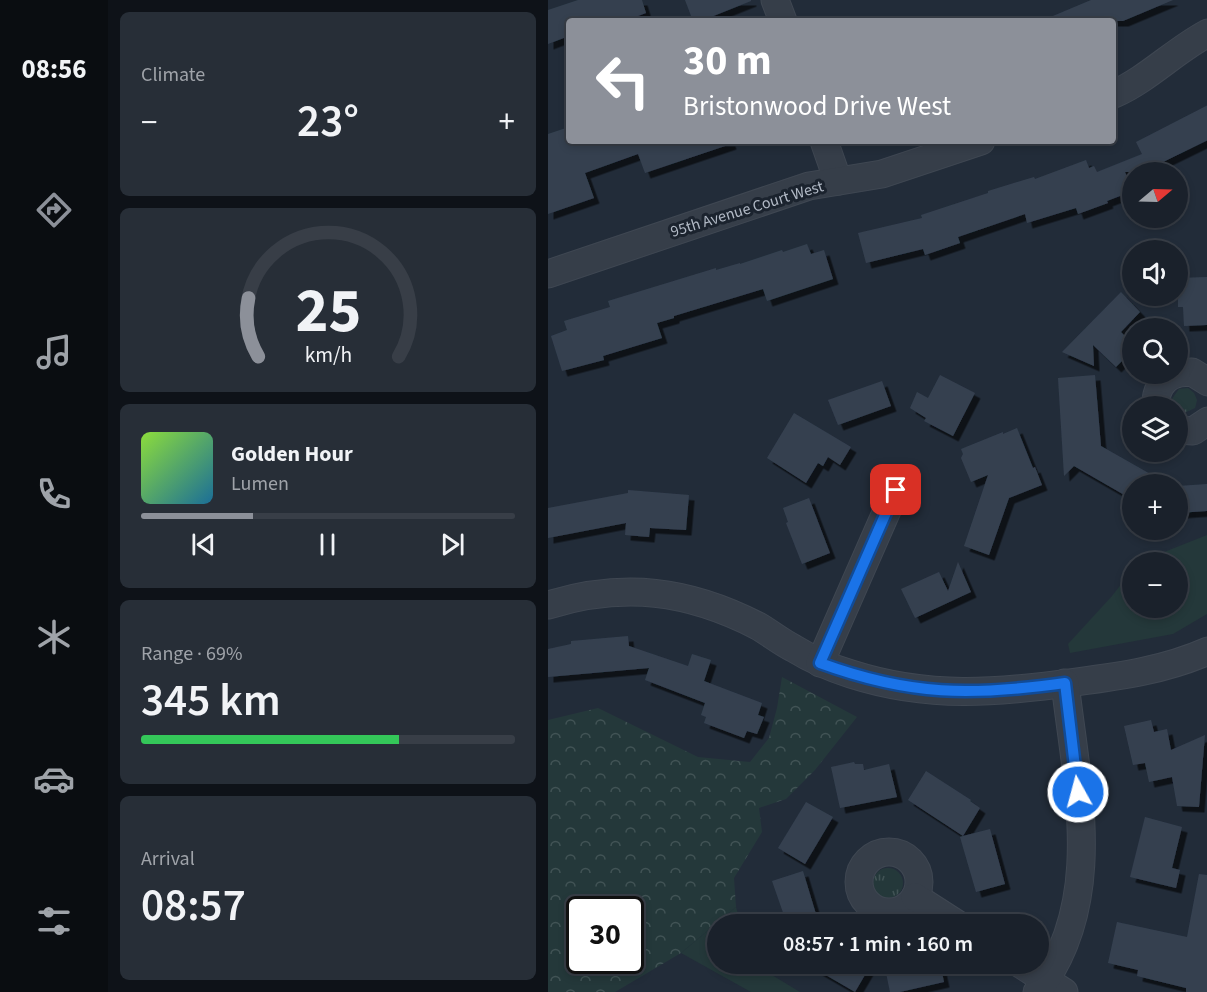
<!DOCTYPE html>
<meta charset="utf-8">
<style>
body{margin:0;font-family:"Source Sans 3",sans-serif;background:#272e37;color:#f1f3f6;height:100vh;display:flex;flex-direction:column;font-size:22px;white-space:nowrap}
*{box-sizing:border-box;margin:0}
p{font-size:20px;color:#9fa3a9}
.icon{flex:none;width:33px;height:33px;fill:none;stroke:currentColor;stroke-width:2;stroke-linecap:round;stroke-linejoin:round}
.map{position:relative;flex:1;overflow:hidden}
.sheet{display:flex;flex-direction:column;gap:12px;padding:12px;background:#0e1218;width:440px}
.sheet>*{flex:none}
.guide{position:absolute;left:18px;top:18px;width:550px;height:126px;border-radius:6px;box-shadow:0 3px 9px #0003,0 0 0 2px #383e47;background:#8c9099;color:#fff;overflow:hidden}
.needle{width:39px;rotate:71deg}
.tools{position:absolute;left:574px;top:162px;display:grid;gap:12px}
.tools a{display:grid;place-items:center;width:66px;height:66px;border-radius:50%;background:#1a212b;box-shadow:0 3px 9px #0003,0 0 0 2px #383e47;font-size:30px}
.speed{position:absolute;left:18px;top:896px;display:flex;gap:12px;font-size:30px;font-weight:700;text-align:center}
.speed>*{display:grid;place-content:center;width:78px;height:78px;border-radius:50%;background:#1a212b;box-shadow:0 3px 9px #0003,0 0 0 2px #383e47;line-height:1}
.speed .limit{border:3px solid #111;border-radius:9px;background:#fff;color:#111}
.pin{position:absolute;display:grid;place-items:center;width:51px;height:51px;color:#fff;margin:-26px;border-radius:12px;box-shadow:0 3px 9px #0006}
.me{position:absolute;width:66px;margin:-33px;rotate:353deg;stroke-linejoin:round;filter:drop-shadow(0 0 4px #0008)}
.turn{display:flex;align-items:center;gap:21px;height:126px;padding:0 18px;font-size:27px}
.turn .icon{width:78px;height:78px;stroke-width:2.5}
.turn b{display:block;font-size:42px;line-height:51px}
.big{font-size:45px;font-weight:600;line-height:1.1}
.sheet .tile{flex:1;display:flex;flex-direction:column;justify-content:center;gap:9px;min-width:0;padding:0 21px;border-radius:9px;background:#272e37}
.sheet .dial{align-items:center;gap:0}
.dial svg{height:156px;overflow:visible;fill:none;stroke:#383e47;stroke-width:7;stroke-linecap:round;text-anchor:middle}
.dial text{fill:#f1f3f6;stroke:none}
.song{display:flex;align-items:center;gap:18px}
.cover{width:72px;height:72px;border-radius:9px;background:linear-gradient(135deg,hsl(90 70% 55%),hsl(200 70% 35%))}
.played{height:6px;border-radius:3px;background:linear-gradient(90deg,#8c9099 30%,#383e47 30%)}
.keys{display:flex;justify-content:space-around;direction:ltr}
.heat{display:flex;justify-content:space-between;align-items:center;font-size:33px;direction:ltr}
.charge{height:9px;border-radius:4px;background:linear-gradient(90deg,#34c759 69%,#383e47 0)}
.trip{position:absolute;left:159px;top:914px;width:342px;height:60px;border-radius:30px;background:#1a212b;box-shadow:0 3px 9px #0003,0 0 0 2px #383e47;font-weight:600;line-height:60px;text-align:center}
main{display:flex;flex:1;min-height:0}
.menu{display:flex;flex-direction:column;width:108px;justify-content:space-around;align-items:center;background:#0a0d11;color:#9fa3a9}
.menu .icon{width:42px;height:42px}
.menu .active{color:#8c9099}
.menu b{font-size:27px;color:#f1f3f6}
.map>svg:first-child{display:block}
.grass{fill:url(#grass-tufts)}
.forest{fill:url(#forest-crowns);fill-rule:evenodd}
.park{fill:#24383a}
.building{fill:#354050;filter:url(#shadow)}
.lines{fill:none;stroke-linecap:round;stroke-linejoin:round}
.street-casing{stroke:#3f4752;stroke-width:29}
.street{stroke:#363e49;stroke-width:27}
.route-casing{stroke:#114b97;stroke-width:15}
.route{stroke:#1a73e8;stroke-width:10}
.labels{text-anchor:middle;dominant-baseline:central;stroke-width:6;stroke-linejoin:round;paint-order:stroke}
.street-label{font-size:16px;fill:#b1b9c5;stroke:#1b232e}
</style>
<main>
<nav class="menu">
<b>08:56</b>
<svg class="icon active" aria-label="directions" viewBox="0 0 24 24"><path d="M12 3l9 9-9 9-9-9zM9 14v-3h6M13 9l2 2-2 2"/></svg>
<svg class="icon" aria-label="music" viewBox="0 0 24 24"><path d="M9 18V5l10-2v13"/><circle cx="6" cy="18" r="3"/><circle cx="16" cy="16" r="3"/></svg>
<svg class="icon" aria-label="phone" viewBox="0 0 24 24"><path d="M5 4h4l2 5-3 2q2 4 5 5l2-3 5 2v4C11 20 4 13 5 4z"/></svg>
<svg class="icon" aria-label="climate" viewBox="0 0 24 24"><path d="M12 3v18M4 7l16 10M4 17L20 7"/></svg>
<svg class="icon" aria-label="car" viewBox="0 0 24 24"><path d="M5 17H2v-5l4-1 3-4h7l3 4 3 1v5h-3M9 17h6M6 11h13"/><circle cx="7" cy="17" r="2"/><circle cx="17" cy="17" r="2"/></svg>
<svg class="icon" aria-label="filters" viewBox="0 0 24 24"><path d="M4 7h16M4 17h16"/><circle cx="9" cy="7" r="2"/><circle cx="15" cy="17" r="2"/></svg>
</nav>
<section class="sheet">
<div class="tile"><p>Climate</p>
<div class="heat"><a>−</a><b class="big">23°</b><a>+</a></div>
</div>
<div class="tile dial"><svg viewBox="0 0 100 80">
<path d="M14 69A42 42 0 1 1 86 69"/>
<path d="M14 69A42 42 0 0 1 9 39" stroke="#8c9099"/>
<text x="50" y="56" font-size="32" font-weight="700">25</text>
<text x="50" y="72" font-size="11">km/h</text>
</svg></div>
<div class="tile">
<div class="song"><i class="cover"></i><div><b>Golden Hour</b><p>Lumen</p></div></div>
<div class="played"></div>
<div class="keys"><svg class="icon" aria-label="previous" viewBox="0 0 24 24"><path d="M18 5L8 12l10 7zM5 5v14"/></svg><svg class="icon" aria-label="pause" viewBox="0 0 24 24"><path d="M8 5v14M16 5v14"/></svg><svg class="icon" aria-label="next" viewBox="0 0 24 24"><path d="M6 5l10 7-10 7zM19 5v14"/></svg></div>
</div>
<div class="tile"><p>Range · 69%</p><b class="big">345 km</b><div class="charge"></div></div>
<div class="tile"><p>Arrival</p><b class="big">08:57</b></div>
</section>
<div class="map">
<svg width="660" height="992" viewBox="0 0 660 992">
<defs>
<pattern id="grass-tufts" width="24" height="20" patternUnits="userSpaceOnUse" patternTransform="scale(1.5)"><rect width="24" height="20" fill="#24383a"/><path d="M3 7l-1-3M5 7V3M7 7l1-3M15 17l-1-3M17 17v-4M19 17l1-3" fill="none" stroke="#415355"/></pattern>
<pattern id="forest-crowns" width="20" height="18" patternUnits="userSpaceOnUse" patternTransform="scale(1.5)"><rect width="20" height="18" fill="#24383a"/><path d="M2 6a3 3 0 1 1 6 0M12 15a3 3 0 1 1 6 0" fill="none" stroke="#415355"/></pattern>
<filter id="shadow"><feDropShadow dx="5.5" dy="5.5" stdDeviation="0" flood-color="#0009"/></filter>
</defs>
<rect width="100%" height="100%" fill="#222c39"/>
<g class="grass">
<path d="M640 388 646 393 649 400 647 408 636 413 630 410V406H626L624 399 631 389Z"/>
<circle cx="340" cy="883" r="15"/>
</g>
<path class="forest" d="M234 677 309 717 267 770 238 799 211 808 214 832 186 878 188 907 133 953 67 992H0V720L50 708 150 757 202 762 221 738 229 708ZM32 909H82V960H32Z"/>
<g class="park">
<path d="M659 535V614L625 634 522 653 520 644 564 596 585 569V608H630V562H591Z"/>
<path d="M188 907 193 924H170V963H204L252 992H203L133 953Z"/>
</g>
<g class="building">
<path d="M30 0H94L98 13 77 21H21V36L0 44V10Z"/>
<path d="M137 0H203V1L153 21H145Z"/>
<path d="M543 0H625L575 21H493Z"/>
<path d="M660 105V140L611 164 616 172H577L585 191 559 201 560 203 530 214 528 208 479 223 477 214 410 237 412 243 377 255 375 249 318 263 310 233 374 218 373 215 440 193V191L486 177 487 179 538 160 541 168 546 166 549 172 594 154 588 142Z"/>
<path d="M21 127V141H182L183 144 97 173 90 154 37 173 46 198 0 214V134Z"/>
<path d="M259 244 263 254 276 250 285 279 219 301 215 289 126 316V318L109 323 114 338 55 356 56 360 14 371 3 336 19 330 16 321 62 307 60 301 168 268V270L192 263V264L234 250 235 252Z"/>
<path d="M660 277V325L636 326 635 307H630V278Z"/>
<path d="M573 292 592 312 573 332 585 344V350L568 367 545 345 546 366 514 352Z"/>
<path d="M392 375 427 393 405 436 376 421 378 418 362 408 369 392 380 398Z"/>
<path d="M547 375 553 446 620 484H585V500L526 466 516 476 510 378Z"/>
<path d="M334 381 343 406 290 425 280 400Z"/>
<path d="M246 413 303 447 292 465 280 457 275 466 270 463 258 483 219 458Z"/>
<path d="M469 428 485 468 487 467 494 485 461 498 441 555 416 546 440 475 423 482 413 458 415 454 413 449 455 432V434Z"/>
<path d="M660 484V511L630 513V486Z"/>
<path d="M80 490 141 495 138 530 102 528 101 537 77 535 78 523 0 538V508L80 493Z"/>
<path d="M261 498 282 553 254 564 238 523 240 522 235 508Z"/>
<path d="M410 562 423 592 367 618 353 589 391 572 400 591Z"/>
<path d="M80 636 81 646 140 666 144 654 163 660 156 681 214 703 210 715 216 717 209 734 199 731 196 738 156 723 158 717 153 715 157 703 97 680 101 668 0 677V649L23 644V641Z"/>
<path d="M603 720 606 732 619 729 623 750 657 735 651 807 629 806 624 777 601 782 597 763 585 765 576 726Z"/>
<path d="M306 762 307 764H315L316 770 341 764 349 797 292 808 283 767Z"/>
<path d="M378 771 423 800 422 801 432 808 415 836 442 829 457 884 428 892 412 837 415 836 360 800Z"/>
<path d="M258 802 285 817 257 864 230 848Z"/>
<path d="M597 817 634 827 624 868 632 870 628 888 582 877Z"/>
<path d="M255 871 271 924H239L224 881Z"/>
<path d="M651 874 660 875V992H638V988L589 976 590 970 560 963 569 922 639 937Z"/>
<path d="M257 963H324L307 992Z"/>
<path d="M336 963H392L396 982 352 992H342Z"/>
</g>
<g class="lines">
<g class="street-casing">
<g id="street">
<path d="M227 0 235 21"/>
<path d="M566 94C600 79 626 51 660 33"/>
<path d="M276 141 290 181"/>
<path d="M0 274 261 186 334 174 433 141"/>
<path d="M630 373 644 372 660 382"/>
<path d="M608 406C607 392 614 378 628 374"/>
<path d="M630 430 645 431 660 421"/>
<path d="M0 605C76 582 140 590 210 626 222 633 233 642 245 648 263 659 283 668 303 674 381 699 449 693 528 682 573 676 617 670 660 651"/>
<path d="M272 663 348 490"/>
<circle cx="341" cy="882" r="30"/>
<path d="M367 897 409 924"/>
<path d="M471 963 516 992"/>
<path d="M489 992C558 902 529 787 517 683"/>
</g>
</g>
<use href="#street" class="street"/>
</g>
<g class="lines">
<g class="route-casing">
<path id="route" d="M348 490 272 663C362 696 424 696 517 683L530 792"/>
</g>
<use href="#route" class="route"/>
</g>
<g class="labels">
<g class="street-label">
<text transform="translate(199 209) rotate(-17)">95th Avenue Court West</text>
</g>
</g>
</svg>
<div class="tools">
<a><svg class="needle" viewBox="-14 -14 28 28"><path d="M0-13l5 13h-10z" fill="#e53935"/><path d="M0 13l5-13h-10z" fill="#9fa3a9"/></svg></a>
<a><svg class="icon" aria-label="sound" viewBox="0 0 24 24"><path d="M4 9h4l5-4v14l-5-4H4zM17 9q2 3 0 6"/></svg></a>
<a><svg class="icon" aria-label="search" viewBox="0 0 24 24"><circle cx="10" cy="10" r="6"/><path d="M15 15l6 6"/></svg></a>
<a><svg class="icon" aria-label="layers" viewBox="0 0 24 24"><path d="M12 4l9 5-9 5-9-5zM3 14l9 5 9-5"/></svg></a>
<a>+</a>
<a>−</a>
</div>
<div class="speed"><div class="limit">30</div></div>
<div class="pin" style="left:348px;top:490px;background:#d93025"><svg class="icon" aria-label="arrive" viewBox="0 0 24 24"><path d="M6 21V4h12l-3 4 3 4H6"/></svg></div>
<svg class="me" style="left:530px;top:792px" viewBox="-20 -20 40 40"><circle r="17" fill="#1a73e8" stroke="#fff" stroke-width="3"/><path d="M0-11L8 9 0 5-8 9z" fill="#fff"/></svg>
<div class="trip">08:57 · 1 min · 160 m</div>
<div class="guide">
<div class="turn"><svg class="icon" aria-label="left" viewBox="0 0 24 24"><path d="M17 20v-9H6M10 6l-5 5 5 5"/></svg><div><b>30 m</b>Bristonwood Drive West</div></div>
</div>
</div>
</main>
